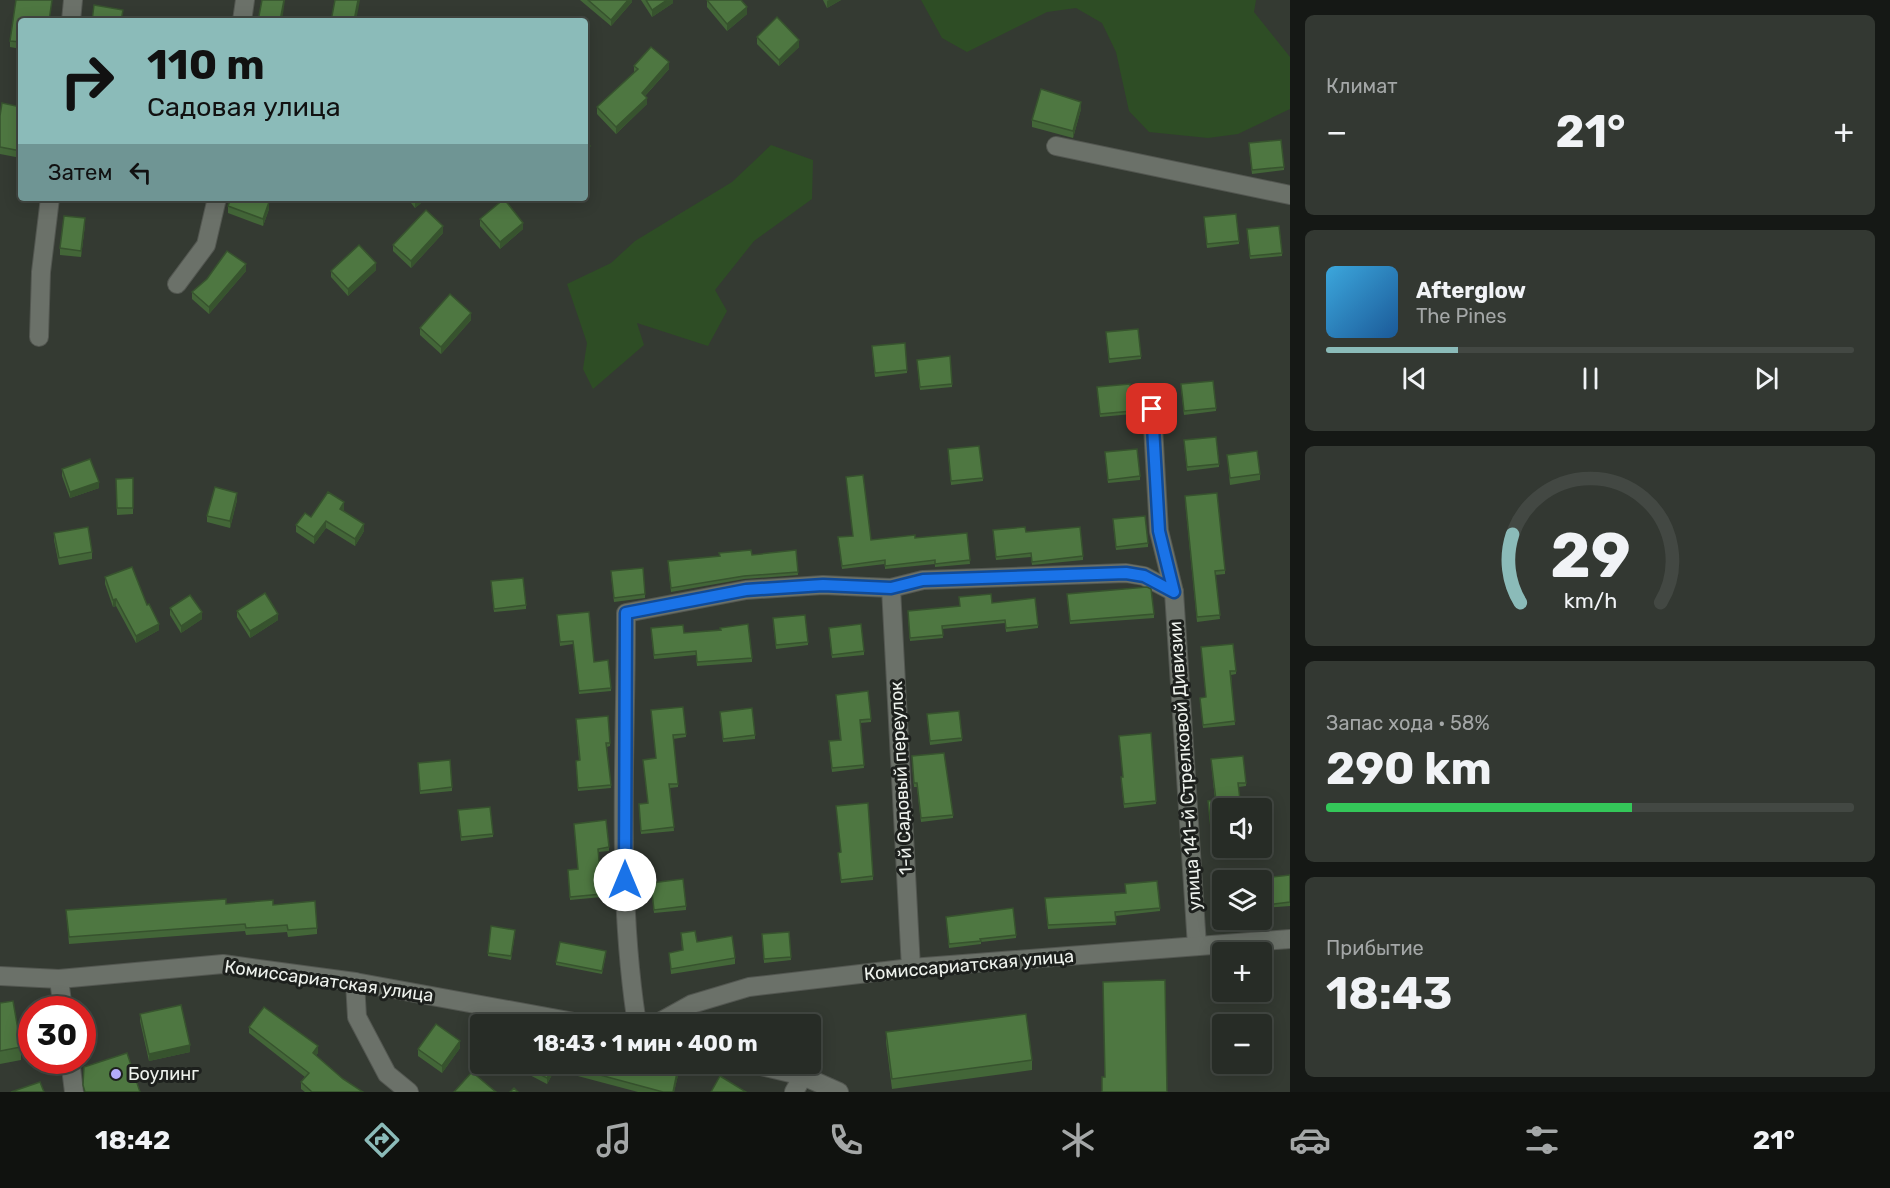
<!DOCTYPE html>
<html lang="ru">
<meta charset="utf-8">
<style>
body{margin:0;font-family:Rubik,sans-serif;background:#333832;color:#f1f3f6;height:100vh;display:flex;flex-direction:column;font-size:22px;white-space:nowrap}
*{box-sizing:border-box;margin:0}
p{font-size:20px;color:#a4a7a7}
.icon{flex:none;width:33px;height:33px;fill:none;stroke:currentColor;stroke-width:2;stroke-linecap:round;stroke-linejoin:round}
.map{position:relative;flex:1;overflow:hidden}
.panel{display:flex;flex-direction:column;gap:15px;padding:15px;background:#151815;width:600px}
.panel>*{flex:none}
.guide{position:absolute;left:18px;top:18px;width:570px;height:183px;border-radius:6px;box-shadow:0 3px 15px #0003,0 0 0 2px #434843;background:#8bbbb9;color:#111;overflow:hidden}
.buttons{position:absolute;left:1212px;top:798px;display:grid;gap:12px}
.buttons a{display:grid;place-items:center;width:60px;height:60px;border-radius:6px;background:#272c26;box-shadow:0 3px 15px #0003,0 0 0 2px #434843;font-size:30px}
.speed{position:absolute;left:18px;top:996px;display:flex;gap:12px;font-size:30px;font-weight:700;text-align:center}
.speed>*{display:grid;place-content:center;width:78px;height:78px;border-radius:50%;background:#272c26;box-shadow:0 3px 15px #0003,0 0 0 2px #434843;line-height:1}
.speed .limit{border:9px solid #d22;background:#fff;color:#111}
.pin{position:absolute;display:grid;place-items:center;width:51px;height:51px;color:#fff;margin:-26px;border-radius:12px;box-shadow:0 3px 9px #0006}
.me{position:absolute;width:66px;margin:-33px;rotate:0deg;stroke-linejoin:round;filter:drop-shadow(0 0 4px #0008)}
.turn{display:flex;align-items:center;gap:21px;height:126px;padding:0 30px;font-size:27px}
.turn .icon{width:78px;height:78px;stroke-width:2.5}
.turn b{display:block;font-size:42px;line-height:51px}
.then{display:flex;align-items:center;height:57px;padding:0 30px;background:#0003;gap:12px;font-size:22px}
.big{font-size:45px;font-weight:700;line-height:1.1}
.panel .widget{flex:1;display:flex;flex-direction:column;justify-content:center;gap:9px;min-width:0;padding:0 21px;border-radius:9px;background:#333832}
.panel .dial{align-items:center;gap:0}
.dial svg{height:156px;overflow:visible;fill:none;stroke:#434843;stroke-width:7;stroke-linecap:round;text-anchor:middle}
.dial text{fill:#f1f3f6;stroke:none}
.song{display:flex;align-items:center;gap:18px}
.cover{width:72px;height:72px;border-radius:9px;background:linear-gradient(135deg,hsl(200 70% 55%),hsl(210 70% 35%))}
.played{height:6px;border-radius:3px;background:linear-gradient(90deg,#8bbbb9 25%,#434843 25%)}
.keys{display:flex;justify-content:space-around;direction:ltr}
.heat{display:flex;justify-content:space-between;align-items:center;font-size:33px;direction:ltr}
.charge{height:9px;border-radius:4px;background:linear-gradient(90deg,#34c759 58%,#434843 0)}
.trip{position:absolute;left:470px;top:1014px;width:351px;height:60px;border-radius:6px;background:#272c26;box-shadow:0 3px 15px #0003,0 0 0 2px #434843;font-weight:700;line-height:60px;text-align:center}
.tab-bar{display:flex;height:96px;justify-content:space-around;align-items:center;background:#10120f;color:#a4a7a7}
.tab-bar .icon{width:42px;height:42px}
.tab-bar .current{color:#8bbbb9}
.tab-bar b{font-size:27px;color:#f1f3f6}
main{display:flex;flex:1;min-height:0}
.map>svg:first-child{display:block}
.green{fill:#2e4d25}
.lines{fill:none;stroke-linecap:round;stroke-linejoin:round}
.minor-casing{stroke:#535751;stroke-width:20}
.secondary-casing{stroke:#535751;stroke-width:20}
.minor{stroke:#6b7169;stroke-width:18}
.secondary{stroke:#6b7169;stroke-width:18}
.wall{fill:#436638}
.shaded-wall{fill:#37532e}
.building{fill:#4e7741;stroke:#37532e;stroke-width:1.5}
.route-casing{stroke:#114b97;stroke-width:15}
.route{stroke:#1a73e8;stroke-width:10}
.poi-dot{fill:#b4acf9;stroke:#1d201d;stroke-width:2}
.labels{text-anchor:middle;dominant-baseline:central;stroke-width:6;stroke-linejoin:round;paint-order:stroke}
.street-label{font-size:18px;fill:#eef2ed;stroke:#1d201d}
.poi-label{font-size:18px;fill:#eef2ed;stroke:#1d201d;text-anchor:start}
</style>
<main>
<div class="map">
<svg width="1290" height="1092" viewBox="0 0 1290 1092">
<rect width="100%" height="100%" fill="#343a32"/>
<g class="green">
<path d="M921 0H1256L1254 12 1290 57V109L1238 134 1208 138 1149 132 1129 111 1116 52 1102 23 1076 8 1047 12 967 52 942 38Z"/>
<path d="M771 145 813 160 812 199 754 241 715 290 727 311 708 346 637 323 644 345 593 389 583 369 587 343 567 284 611 263 635 241 732 182Z"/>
</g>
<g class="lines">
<g class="minor-casing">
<g id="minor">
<path d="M71 21 73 0"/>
<path d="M242 21 245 0"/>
<path d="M1056 146 1290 195"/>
<path d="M177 284 206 245 217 198"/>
<path d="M39 337 41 272 50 198"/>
<path d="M1152 409 1159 531 1174 592 1197 946"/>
<path d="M891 588 911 968"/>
<path d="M59 979 63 1010"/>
<path d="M355 982 357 1017 387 1074 409 1092"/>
<path d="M637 1024C616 890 626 749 626 613L746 590 823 585 891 588 923 580 1126 573 1144 576 1174 592"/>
<path d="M656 1024 692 1004 749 987 911 968 1290 939"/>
<path d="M70 1060 74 1092"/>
<path d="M794 1092 803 1076"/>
</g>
</g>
<g class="secondary-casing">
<g id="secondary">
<path d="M0 976 59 979 223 964 355 982 585 1024"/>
<path d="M753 1064 803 1076 839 1092"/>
</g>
</g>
<use href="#minor" class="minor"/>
<use href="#secondary" class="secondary"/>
</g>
<g class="wall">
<path d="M16 0H52L49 21H21V49L10 47V41Z"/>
<path d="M580 0H632V2L611 26Z"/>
<path d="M641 0H673V3L652 17Z"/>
<path d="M707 0 747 14 727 31 707 7Z"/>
<path d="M823 0H841L827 8Z"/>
<path d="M757 37 799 47 779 66 757 44Z"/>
<path d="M634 66 669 69 645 96 647 104 616 134 597 114V107L634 73Z"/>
<path d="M21 107V158L0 154V116Z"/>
<path d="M1081 109 1073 138 1032 127V120Z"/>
<path d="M1249 147 1284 167V170L1252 174Z"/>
<path d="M407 198H427L415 208Z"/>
<path d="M228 206 269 209 263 226 228 213Z"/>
<path d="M480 219 523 229 500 249 480 226Z"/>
<path d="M1204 221 1239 241V244L1207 248Z"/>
<path d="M85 225 81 257 60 255V248Z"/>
<path d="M1247 232 1282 253V256L1250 259Z"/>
<path d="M443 233 411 268 393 251V245Z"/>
<path d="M376 270 348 296 331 277V271Z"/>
<path d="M246 271 209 314 192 299V292L207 279Z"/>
<path d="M471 320 441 354 420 335V328Z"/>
<path d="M1106 336 1141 356V359L1109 363Z"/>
<path d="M872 350 907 370V373L875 377Z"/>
<path d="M917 363 952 384V387L920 390Z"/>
<path d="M1181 388 1216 408V411L1184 415Z"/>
<path d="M1097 390 1132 411V414L1100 417Z"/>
<path d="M1184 444 1219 464V467L1187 471Z"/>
<path d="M948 453 983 478V481L951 485Z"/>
<path d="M1227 455 1260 474V480L1230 485Z"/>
<path d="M1105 456 1140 476V480L1108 483Z"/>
<path d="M62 469 99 488 70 498 62 476Z"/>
<path d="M133 478V514L117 515 116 479Z"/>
<path d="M237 500 230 528 207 522V516Z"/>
<path d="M1185 501 1225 570V574L1215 575 1220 619 1197 622Z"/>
<path d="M344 509 343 511 364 531 355 546 326 528 314 544 296 532V525L311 517Z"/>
<path d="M1113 523 1148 543V547L1116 550Z"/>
<path d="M1026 532 1083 556V560L1032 565 1031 557 996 560 993 533Z"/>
<path d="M54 533 92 552V559L59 565 54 540Z"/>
<path d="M967 533 970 564 935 567V564L885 569V564L842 569 838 541 915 538Z"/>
<path d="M796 550 798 575 744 579 671 592 668 565 720 556 752 555Z"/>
<path d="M611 575 645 594V598L614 602Z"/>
<path d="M105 577 147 605 159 630 136 643 116 606 113 607 105 584Z"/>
<path d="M491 585 526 605V609L494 612Z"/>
<path d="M1067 597 1154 614V618L1070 624Z"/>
<path d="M992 603 1038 625V628L1006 632 1005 623 942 629 943 638 910 641 908 614Z"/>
<path d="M170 608 202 619 181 633 170 615Z"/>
<path d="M237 611 278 620 250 638 237 617Z"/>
<path d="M557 618 611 688V691L579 694 573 644 560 646Z"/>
<path d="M773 622 808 642V645L776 649Z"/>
<path d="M829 631 864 651V655L832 658Z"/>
<path d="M651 632 684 633 752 658V662L697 666 696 655 654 659Z"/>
<path d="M1201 650 1236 671V674L1231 675 1235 725 1203 728 1200 701 1206 697Z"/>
<path d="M836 698 871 719V722L860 723 864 768 832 772 829 745 840 740Z"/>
<path d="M651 714 686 734V737L673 739 678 784V787L670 788 674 831 641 834 639 807 647 803 656 758Z"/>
<path d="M720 715 755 735V739L723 742Z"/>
<path d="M927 717 962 738V741L930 745Z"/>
<path d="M576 723 610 743V746L607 747 611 788 578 791 576 764 579 760Z"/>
<path d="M1151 733 1156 804 1124 808 1121 780Z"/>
<path d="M912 760 953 815V818L921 822 917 787H914Z"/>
<path d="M1211 762 1246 783V786L1239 787 1222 808V830L1211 832 1208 804 1215 800Z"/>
<path d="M418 767 452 787V791L420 794Z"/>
<path d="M458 814 493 834V837L461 841Z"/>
<path d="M574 827 609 847V851L598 852 602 897 570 900 568 873 578 869Z"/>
<path d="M840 852 873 876V880L841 883 838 856Z"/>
<path d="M1290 875V906L1265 908V902H1262V880L1254 879Z"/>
<path d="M651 886 686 906V910L654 913Z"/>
<path d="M1045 902 1160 908V911L1115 916 1116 925 1048 929Z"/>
<path d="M226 904 273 905 317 928V934L288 937 287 932 246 935 245 931 69 944 66 910Z"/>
<path d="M946 920 1016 935V938L981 942V944L949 948Z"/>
<path d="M789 932 791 960 764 963 762 934Z"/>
<path d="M515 933 511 960 488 956V953Z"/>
<path d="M681 933 697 942 735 958V964L671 974 669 953 682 951Z"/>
<path d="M606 954 602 974 556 965V962Z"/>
<path d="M0 1003 21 1047V1060L0 1064Z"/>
<path d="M140 1014 190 1052 149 1061 140 1021Z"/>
<path d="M249 1027 318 1053 316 1055 343 1079 363 1092H305L301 1089V1082L305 1077 249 1033Z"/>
<path d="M886 1032 1032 1060V1070L892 1089 886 1042Z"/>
<path d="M460 1048 442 1073 418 1056V1049Z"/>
<path d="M520 1064H558L547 1084 520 1070Z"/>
<path d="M574 1068 678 1075 674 1092H638L574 1075Z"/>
</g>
<g class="shaded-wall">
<path d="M284 0H285L282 21H280Z"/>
<path d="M358 0H360L356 21H354Z"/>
<path d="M628 0H632V2L611 26V20Z"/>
<path d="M667 0H673V3L652 17V10Z"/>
<path d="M829 0H841L827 8V1Z"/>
<path d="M747 7V14L727 31V24Z"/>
<path d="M799 40V47L779 66V60Z"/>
<path d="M669 62V69L642 99V93Z"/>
<path d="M647 98V104L616 134V127Z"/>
<path d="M1081 102V109L1073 138V131Z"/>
<path d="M590 146V152L585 158V151Z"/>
<path d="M419 198H427L415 208V201Z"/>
<path d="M269 202V209L263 226V219Z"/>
<path d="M85 218V225L81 257V251Z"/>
<path d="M523 223V229L500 249V242Z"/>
<path d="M443 226V233L411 268V261Z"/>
<path d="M376 263V270L348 296V289Z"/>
<path d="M246 264V271L209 314V307Z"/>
<path d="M471 313V320L441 354V347Z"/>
<path d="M99 482V488L70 498V492Z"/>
<path d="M237 493V500L230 528V521Z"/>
<path d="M344 502V509L340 516V509Z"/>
<path d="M326 521V528L314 544V537Z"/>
<path d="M364 524V531L355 546V539Z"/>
<path d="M116 599V606L113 607V600Z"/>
<path d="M202 612V619L181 633V626Z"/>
<path d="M278 614V620L250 638V631Z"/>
<path d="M159 624V630L136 643V636Z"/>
<path d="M460 1041V1048L442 1073V1066Z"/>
<path d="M190 1045V1052L149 1061V1054Z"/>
<path d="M318 1046V1053L313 1059V1053Z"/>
<path d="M554 1064H558L547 1084V1078Z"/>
<path d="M678 1068V1075L674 1092H673Z"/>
</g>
<g class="building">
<path d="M16 0H52L49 21H21V42L10 41Z"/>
<path d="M262 0H284L280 21H258Z"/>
<path d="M335 0H358L354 21H331Z"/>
<path d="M588 0H628L611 20Z"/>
<path d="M646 0H667L652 10Z"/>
<path d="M707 0H741L747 7 727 24Z"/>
<path d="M94 5 123 10 121 21H92Z"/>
<path d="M777 17 799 40 779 60 757 37Z"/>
<path d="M192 18 222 21H192Z"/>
<path d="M651 47 669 62 642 93 647 98 616 127 597 107 638 69 634 66Z"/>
<path d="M1041 89 1081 102 1073 131 1032 120Z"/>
<path d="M2 103 21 107V151L0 147V116Z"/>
<path d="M1281 140 1284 167 1252 170 1249 143Z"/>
<path d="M585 141 590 146 585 151Z"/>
<path d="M231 198H258L269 202 263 219 228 206Z"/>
<path d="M504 199 523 223 500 242 480 219Z"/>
<path d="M426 210 443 226 411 261 393 245Z"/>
<path d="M1236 214 1239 241 1207 244 1204 217Z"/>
<path d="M64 216 85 218 81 251 60 248Z"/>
<path d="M1279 226 1282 253 1250 256 1247 229Z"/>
<path d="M359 245 376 263 348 289 331 271Z"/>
<path d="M227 251 246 264 209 307 192 292 207 279Z"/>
<path d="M450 294 471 313 441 347 420 328Z"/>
<path d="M1138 329 1141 356 1109 359 1106 332Z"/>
<path d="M905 343 907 370 875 373 872 346Z"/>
<path d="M950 356 952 384 920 387 917 360Z"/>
<path d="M1213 381 1216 408 1184 411 1181 384Z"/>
<path d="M1130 384 1132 411 1100 414 1097 387Z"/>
<path d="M1216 437 1219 464 1187 467 1184 440Z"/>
<path d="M979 446 983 478 951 481 948 449Z"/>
<path d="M1137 449 1140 476 1108 480 1105 452Z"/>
<path d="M1257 451 1260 474 1230 478 1227 455Z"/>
<path d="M90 459 99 482 70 492 62 469Z"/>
<path d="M863 475 871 540 915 535V538L967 533 970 560 935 564V560L885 566V560L842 566 838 537 853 536 846 477Z"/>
<path d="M133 478V508H117L116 479Z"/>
<path d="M215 487 237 493 230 521 207 516Z"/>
<path d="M328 492 344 502 340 509 364 524 355 539 326 521 314 537 296 525 305 513 311 517Z"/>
<path d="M1217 493 1225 570 1215 571 1220 615 1197 617 1185 496Z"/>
<path d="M1145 516 1148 543 1116 547 1113 519Z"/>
<path d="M88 527 92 552 59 558 54 533Z"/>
<path d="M1025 527 1026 532 1080 527 1083 556 1032 562 1031 553 996 557 993 530Z"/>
<path d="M751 550 752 555 796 550 798 572 744 576 671 588 668 561 720 556 719 553Z"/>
<path d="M132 567 147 605 149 604 159 624 136 636 116 599 113 600 105 577Z"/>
<path d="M643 568 645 594 614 598 611 571Z"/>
<path d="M523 578 526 605 494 609 491 581Z"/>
<path d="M1147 587 1151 589 1154 614 1070 621 1067 594Z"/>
<path d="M265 593 278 614 250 631 237 611Z"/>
<path d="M991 594 992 603 1035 598 1038 625 1006 628 1005 620 942 626 943 635 910 638 908 611 960 606 959 597Z"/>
<path d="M190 595 202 612 181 626 170 608Z"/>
<path d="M589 612 594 662 608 660 611 688 579 691 573 641 560 642 557 615Z"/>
<path d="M805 615 808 642 776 645 773 618Z"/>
<path d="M748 624 752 658 697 662 696 651 654 655 651 628 683 625 684 633 721 630 720 628Z"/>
<path d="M861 624 864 651 832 655 829 628Z"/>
<path d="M1233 644 1236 671H1230L1235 721 1203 725 1200 698 1206 697 1201 647Z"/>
<path d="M868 691 871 719 860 720 864 765 832 768 829 741 841 740 836 695Z"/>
<path d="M683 707 686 734 673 735 678 784H669L674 827 641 831 639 804 648 803 643 760 656 758 651 710Z"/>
<path d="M752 708 755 735 723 739 720 712Z"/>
<path d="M959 711 962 738 930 741 927 714Z"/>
<path d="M608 716 610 743H606L611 785 578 788 576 761 580 760 576 719Z"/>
<path d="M1151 733 1156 801 1124 804 1121 777H1123L1119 736Z"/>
<path d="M944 753 953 815 921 818 917 783H914L912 756Z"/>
<path d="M1243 756 1246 783H1238L1241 808H1222V827L1211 828 1208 801 1216 800 1211 759Z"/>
<path d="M450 760 452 787 420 791 418 763Z"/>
<path d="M868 803 873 876 841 880 838 853 841 852 836 806Z"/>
<path d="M490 807 493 834 461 837 458 810Z"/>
<path d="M606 820 609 847 598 849 602 894 570 897 568 870 578 869 574 824Z"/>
<path d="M1253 872 1254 879 1290 875V902L1265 905V899H1262V880H1222V889L1221 876Z"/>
<path d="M683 879 686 906 654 910 651 883Z"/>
<path d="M1157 881 1160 908 1115 912 1116 922 1048 925 1045 898 1126 893 1125 884Z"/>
<path d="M226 899V904L273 900V905L315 901 317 928 288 930 287 925 246 928 245 924 69 937 66 910Z"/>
<path d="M1013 908 1016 935 980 939 981 941 949 944 946 917Z"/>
<path d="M491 926 515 930 511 956 488 953Z"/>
<path d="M695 931 697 942 732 936 735 958 671 969 669 953 683 950 681 933Z"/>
<path d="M789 932 791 957 764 959 762 934Z"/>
<path d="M560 942 606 951 602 971 556 962Z"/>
<path d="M1165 980 1167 1092H1102V1077H1105L1103 982Z"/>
<path d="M13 1001 21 1047 0 1051V1003Z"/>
<path d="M181 1005 190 1045 149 1054 140 1014Z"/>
<path d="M264 1007 318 1046 313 1053 343 1079 363 1092H312L301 1082 309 1073 249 1027Z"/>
<path d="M1026 1014 1032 1060 892 1079 886 1032Z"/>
<path d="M436 1024 460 1041 442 1066 418 1049Z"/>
<path d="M127 1053 140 1092H85L83 1085 84 1067Z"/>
<path d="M520 1064H554L547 1078Z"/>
<path d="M575 1064H658L678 1068 673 1092H663L574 1068Z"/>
<path d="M472 1072 496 1092H454Z"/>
<path d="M720 1076 746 1092H711Z"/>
<path d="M40 1082 44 1092H11Z"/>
<path d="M514 1088 518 1092H510Z"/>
</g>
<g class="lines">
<g class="route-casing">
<path id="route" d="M625 880 626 613 746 590 823 585 891 588 923 580 1126 573 1144 576 1174 592 1159 531 1152 409"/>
</g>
<use href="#route" class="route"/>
</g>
<circle class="poi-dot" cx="116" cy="1074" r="6"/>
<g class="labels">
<g class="street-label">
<text transform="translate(1185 766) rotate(-94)">улица 141-й Стрелковой Дивизии</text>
<text transform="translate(901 778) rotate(-93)">1-й Садовый переулок</text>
<text transform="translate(969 965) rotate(-5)">Комиссариатская улица</text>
<text transform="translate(329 981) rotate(8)">Комиссариатская улица</text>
</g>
<g class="poi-label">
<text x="128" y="1074">Боулинг</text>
</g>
</g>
</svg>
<div class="buttons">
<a><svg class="icon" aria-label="sound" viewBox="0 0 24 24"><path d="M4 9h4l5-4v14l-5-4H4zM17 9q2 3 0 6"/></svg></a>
<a><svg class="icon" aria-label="layers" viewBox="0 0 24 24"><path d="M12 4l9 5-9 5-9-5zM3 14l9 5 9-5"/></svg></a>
<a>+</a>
<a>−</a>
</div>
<div class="speed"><div class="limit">30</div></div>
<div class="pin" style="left:1152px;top:409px;background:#d93025"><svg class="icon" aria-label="arrive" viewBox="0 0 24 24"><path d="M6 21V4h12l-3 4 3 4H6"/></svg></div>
<svg class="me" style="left:625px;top:880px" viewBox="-20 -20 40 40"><circle r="19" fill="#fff"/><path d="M0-13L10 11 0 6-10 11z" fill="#1a73e8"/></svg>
<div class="trip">18:43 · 1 мин · 400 m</div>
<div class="guide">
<div class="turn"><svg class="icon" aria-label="right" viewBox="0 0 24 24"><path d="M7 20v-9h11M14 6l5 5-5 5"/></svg><div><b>110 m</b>Садовая улица</div></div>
<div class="then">Затем<svg class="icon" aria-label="left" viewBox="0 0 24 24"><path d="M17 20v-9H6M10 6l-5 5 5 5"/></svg></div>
</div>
</div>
<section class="panel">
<div class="widget"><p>Климат</p>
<div class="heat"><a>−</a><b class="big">21°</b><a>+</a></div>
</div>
<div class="widget">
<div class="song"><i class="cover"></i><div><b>Afterglow</b><p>The Pines</p></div></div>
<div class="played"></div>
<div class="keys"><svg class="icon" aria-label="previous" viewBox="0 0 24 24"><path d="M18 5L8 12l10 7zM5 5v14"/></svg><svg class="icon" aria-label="pause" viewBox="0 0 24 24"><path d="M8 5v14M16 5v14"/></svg><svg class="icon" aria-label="next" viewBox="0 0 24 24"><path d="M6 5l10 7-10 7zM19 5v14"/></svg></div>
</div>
<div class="widget dial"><svg viewBox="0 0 100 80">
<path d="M14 69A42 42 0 1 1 86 69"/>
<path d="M14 69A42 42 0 0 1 10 34" stroke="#8bbbb9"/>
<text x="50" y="56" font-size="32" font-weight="700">29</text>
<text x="50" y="72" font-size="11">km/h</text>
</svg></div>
<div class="widget"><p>Запас хода · 58%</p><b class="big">290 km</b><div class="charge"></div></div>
<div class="widget"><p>Прибытие</p><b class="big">18:43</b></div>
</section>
</main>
<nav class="tab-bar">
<b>18:42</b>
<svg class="icon current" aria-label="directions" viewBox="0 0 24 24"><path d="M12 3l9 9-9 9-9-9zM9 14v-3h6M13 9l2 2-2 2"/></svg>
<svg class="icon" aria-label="music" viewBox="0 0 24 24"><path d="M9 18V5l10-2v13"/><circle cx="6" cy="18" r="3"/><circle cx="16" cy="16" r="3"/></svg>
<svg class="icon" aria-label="phone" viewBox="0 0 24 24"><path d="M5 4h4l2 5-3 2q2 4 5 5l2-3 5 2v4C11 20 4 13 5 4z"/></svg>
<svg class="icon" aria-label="climate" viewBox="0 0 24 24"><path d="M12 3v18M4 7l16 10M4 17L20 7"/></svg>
<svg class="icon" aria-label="car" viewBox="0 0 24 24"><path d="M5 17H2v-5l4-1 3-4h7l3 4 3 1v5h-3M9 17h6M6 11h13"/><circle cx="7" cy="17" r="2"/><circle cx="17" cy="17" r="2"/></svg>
<svg class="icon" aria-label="filters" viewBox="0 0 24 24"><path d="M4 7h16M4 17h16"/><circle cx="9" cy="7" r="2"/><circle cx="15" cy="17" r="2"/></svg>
<b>21°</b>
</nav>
